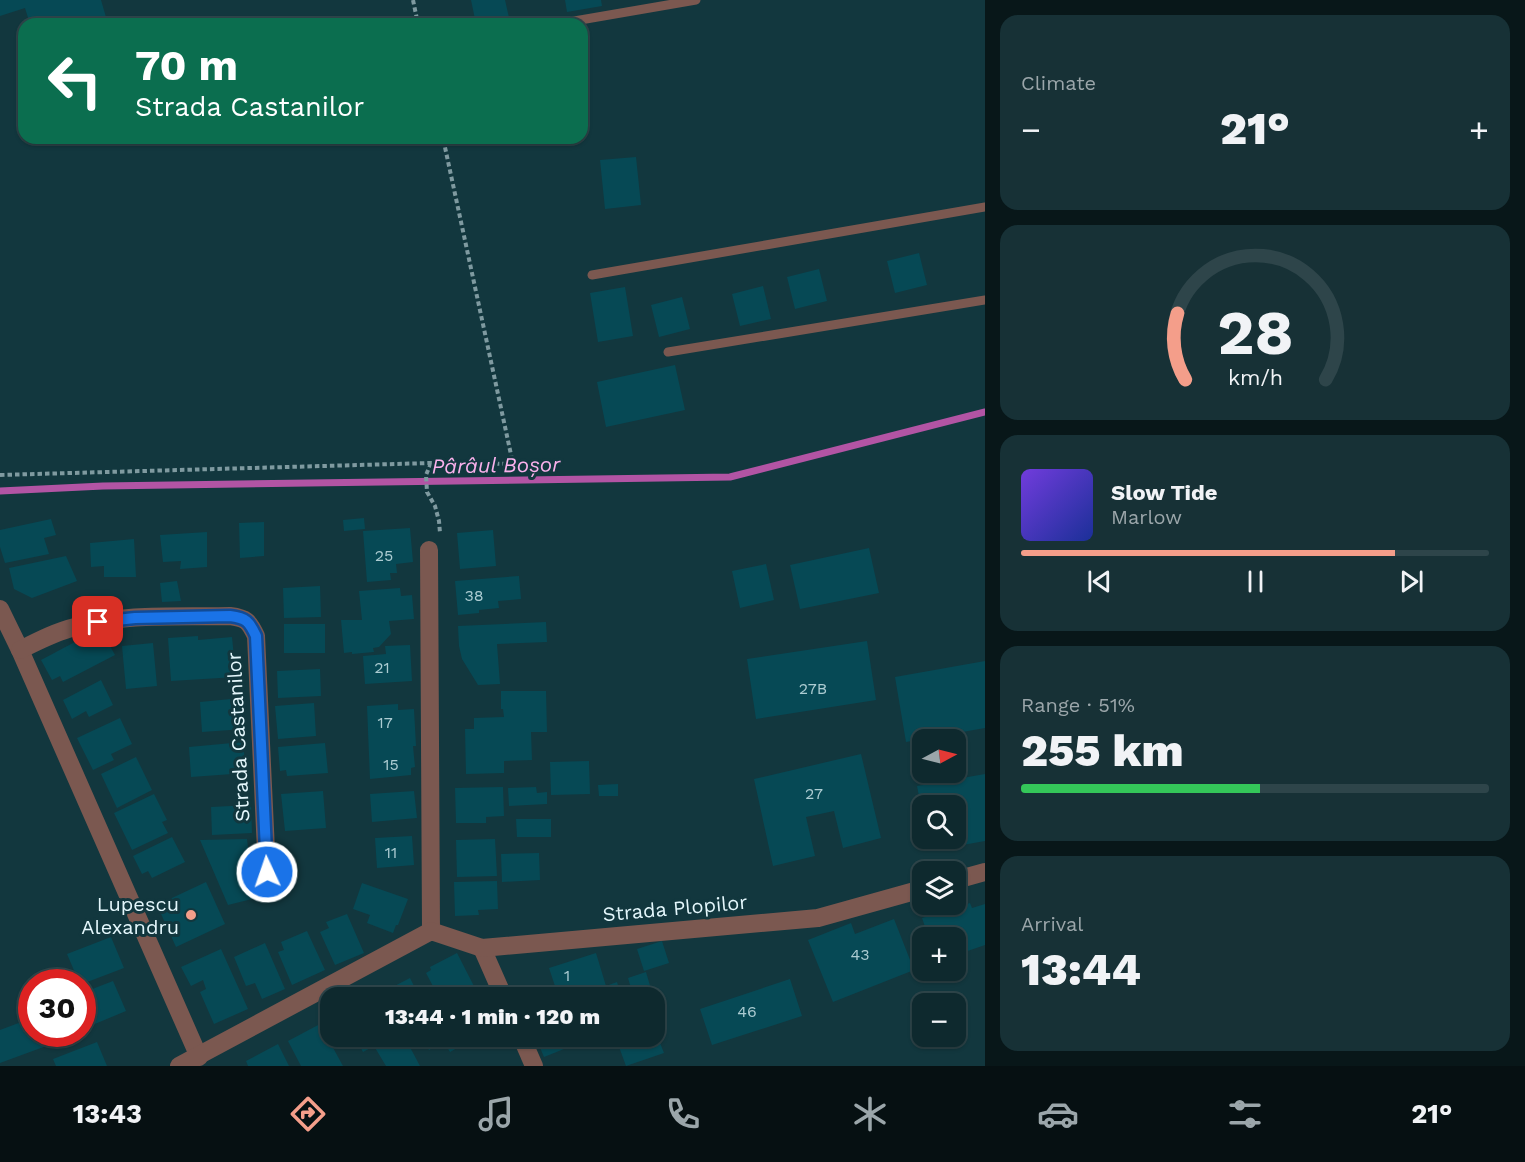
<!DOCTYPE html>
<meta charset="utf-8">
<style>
body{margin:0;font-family:"Work Sans",sans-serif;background:#173136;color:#f1f3f6;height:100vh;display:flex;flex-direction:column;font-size:22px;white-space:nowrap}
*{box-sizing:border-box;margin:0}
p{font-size:20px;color:#9ba6aa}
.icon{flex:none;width:33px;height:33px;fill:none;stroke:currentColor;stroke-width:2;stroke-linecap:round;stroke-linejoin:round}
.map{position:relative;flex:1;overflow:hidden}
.details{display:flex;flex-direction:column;gap:15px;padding:15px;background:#081719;width:540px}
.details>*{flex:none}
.top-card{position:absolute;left:18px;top:18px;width:570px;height:126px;border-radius:18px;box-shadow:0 2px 4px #0004,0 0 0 2px #2e454a;background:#0b6e4f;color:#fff;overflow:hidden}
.needle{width:39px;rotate:83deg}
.fabs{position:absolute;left:912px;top:729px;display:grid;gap:12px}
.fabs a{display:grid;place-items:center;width:54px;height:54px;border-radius:12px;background:#0e292e;box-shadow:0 2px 4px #0004,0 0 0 2px #2e454a;font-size:30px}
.speed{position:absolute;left:18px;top:969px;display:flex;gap:12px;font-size:30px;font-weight:700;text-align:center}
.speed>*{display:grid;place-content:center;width:78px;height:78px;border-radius:50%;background:#0e292e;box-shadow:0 2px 4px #0004,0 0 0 2px #2e454a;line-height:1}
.speed .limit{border:9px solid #d22;background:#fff;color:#111}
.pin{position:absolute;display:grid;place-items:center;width:51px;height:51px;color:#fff;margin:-26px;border-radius:12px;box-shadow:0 3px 9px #0006}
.me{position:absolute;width:66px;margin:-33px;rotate:357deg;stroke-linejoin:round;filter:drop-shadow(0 0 4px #0008)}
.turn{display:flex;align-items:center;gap:21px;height:126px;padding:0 18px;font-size:27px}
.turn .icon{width:78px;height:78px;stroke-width:2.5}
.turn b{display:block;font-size:42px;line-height:51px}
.big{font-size:45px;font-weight:800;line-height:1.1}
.details .widget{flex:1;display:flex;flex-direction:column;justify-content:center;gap:9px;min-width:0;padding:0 21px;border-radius:18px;background:#173136}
.details .dial{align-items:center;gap:0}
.dial svg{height:156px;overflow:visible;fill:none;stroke:#2e454a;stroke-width:7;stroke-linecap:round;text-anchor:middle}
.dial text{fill:#f1f3f6;stroke:none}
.song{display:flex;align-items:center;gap:18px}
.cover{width:72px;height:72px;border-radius:9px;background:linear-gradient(135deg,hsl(260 70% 55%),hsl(230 70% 35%))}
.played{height:6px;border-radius:3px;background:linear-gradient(90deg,#f49e8a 80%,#2e454a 80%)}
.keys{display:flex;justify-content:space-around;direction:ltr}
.heat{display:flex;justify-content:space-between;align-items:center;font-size:33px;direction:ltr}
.charge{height:9px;border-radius:4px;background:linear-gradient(90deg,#34c759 51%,#2e454a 0)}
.trip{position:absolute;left:320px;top:987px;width:345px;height:60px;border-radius:18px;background:#0e292e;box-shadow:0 2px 4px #0004,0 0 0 2px #2e454a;font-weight:800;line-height:60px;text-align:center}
.menu{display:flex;height:96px;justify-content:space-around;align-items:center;background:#061012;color:#9ba6aa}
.menu .icon{width:42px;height:42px}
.menu .selected{color:#f49e8a}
.menu b{font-size:27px;color:#f1f3f6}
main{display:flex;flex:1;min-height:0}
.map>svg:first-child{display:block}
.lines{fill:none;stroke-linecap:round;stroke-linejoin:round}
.stream{stroke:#b254a4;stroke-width:7}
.building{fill:#064955}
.path{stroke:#7f9aa0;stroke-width:4;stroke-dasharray:4.5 3;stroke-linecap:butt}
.service{stroke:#7b5850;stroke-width:9}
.minor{stroke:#7b5850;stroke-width:18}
.route-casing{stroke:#114b97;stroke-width:15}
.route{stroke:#1a73e8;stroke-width:10}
.poi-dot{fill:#f49e8a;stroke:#12373e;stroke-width:2}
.labels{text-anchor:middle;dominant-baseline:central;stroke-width:6;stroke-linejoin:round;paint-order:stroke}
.number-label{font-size:16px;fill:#acccd2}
.street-label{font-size:20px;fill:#e4f7fc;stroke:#12373e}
.poi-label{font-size:20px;fill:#e4f7fc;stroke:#12373e;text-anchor:end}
.water-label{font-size:21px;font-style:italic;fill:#fab1ec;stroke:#12373e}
</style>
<main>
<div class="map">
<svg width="985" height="1066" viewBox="0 0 985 1066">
<rect width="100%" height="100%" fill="#12373e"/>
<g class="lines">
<path class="stream" d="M0 491 103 486 730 477 985 412"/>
</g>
<g class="building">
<path d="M0 0H101L108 24H30L25 8 0 16Z"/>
<path d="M471 0H505L510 22 503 24H476Z"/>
<path d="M565 0H601L602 6 567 12Z"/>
<path d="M636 157 641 205 605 209 600 160Z"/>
<path d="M919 253 927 285 895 293 887 261Z"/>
<path d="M819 269 827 301 795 309 787 277Z"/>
<path d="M763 286 771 319 740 326 732 294Z"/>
<path d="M625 287 633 336 598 342 590 293Z"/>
<path d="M682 297 690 329 659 337 651 305Z"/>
<path d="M675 365 685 410 606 427 597 382Z"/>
<path d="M364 518 365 529 344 531 343 520Z"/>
<path d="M51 519 56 535 44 538 49 554 5 563 0 547V530Z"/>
<path d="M264 522V556L240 558 239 523Z"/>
<path d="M410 528 413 562 396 564 397 573H390L391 580 367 582 363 531Z"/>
<path d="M493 530 496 566 460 569 457 533Z"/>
<path d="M207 532V567L180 569 181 561 163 562 160 535Z"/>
<path d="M134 539 136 577H104V566L91 567 90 543Z"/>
<path d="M869 548 879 593 800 609 790 565Z"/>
<path d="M66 556 77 581 32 598 14 589 9 568Z"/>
<path d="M766 564 774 600 740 608 732 571Z"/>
<path d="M519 576 521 599 498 601 499 608 479 610V613L458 615 455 581Z"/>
<path d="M177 581 181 601 162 602 160 583Z"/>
<path d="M320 586 321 617 284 618 283 588Z"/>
<path d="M400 588 401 596 412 595 414 619 389 621 391 634 379 647 373 648 374 652 352 654V652L344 653 341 620H362L359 591Z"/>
<path d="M546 622 547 642 497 644 500 684 478 685 462 659 459 646 458 626Z"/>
<rect x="284" y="624" width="41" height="29"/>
<path d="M88 635 91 641 104 635 115 655 63 682 60 676 52 680 41 660Z"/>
<path d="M198 636V640L232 637 236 677 171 681 168 638Z"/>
<path d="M867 641 876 700 756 719 747 659Z"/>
<path d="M153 643 157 686 126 689 122 646Z"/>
<path d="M410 645 412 681 365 684 363 656 386 654 385 646Z"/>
<path d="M985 661V728L906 742 895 677Z"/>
<path d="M320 669 321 696 278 698 277 671Z"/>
<path d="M101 680 113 705 89 717 86 711 72 719 63 700Z"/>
<path d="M501 691H546L547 732H531L532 760 504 761V773L466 774 465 729H474V718L504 717 503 709H501Z"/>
<path d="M241 698 244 729 202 732 200 702Z"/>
<path d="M314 703 316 736 278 739 275 706Z"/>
<path d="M398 704V710L414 709 416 746H413L415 767 411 768V775L370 779 367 706Z"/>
<path d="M120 718 132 744 111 754 114 760 93 770 77 738Z"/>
<path d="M243 742 246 773 191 777 189 747Z"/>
<path d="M325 743 328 773 287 776 286 770 280 771 278 747Z"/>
<path d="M861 754 881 838 843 848 834 811 806 817 815 856 773 866 754 779Z"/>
<path d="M136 757 152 790 117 808 101 774Z"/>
<path d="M589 761 590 794 551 795 550 762Z"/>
<path d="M985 774V841L929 851 926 838H956V806H921L917 786Z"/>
<path d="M618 784V796H599L598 785Z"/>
<path d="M503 787 504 816 486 817V823H456L455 788Z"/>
<path d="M536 787 537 793 547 792V804L509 806 508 788Z"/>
<path d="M323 791 326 828 285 831 281 794Z"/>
<path d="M414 791 417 818 372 822 370 794Z"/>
<path d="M154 794 167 820 162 822 168 833 132 850 114 813Z"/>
<path d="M251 805 252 833 212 835 211 807Z"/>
<path d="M516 819H551V837H517Z"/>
<path d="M412 836 414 865 377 868 375 838Z"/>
<path d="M172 837 185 862 152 878 148 871 142 874 133 856Z"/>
<path d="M247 839 250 864 238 866 242 888 263 884 264 896 228 905 200 840Z"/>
<path d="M495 839 497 876 457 877 456 840Z"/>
<path d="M539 853 540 880 502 882 501 854Z"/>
<path d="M497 881 498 909 478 910 479 915 455 916 454 882Z"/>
<path d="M206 882 225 924 176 947 157 905Z"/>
<path d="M362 883 408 899 398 925H396L393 933 367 923 370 915 353 909Z"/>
<path d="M970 903 972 908 985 904V945L956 955V938H929L922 918Z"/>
<path d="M347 914 364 953 335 965 320 932 329 928 326 922Z"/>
<path d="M894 919 914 970 833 1002 808 940 851 923 855 934Z"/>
<path d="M307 931 325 970 292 985 278 952 284 950 281 942Z"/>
<path d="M111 937 124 968 82 984V982H79L67 954Z"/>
<path d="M662 941 669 963 644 971 637 949Z"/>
<path d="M265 943 285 989 262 999 255 983 246 986 234 957Z"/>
<path d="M221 949 248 1009 214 1024 200 992 206 989 203 980 191 986 181 967Z"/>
<path d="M457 953 477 992 466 998H446L440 987 435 990 426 973 431 970 430 967Z"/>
<path d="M596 953 606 986 617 982 622 998H559L549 968Z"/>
<path d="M646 972 651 989 633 995 628 978Z"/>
<path d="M410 978 420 998H383L381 993Z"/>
<path d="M790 979 802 1016 712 1045 700 1009Z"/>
<path d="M113 981 126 1011 90 1026 82 1008V993Z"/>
<path d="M32 1018V1034H45L49 1045 0 1063V1030Z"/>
<path d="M320 1024 343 1066H301L288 1041Z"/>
<path d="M654 1028 664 1053 626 1066 615 1036H654Z"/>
<path d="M354 1036H385L386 1040 393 1036H404L420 1066H386L374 1046 363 1052Z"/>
<path d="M421 1036H463L466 1043 450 1052 444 1042 429 1050Z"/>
<path d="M555 1036H559L564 1049 544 1057 538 1043Z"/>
<path d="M97 1042 107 1066H56L53 1059Z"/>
<path d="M278 1044 289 1066H248L246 1061Z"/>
</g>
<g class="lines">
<g class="path">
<path d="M413 0 418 24"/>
<path d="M431 463 426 475 427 492 435 506 439 521 440 533"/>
<path d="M0 475 431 463 513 464 443 138"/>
</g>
<g class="service">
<path d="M557 24 696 0"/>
<path d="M592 275 985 207"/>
<path d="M668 352 985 300"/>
</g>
<g class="minor">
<path d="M429 550 431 931"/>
<path d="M0 609 20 650 199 1057"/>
<path d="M20 650C38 641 55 632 75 627 124 613 179 617 230 616 246 618 249 621 256 636L267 872"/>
<path d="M956 880 985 872"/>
<path d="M482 948 504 998"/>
<path d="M521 1036 534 1066"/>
<path d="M179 1066 431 931 482 948 818 918 922 889"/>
</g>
</g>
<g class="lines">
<g class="route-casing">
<path id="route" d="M98 622 135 618 230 616C246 618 249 621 256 636L267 872"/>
</g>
<use href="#route" class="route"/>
</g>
<circle class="poi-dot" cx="191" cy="915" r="6"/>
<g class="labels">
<g class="number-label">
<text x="384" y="555">25</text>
<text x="474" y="595">38</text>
<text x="382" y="667">21</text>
<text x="813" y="688">27B</text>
<text x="385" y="722">17</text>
<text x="391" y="764">15</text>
<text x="814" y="793">27</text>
<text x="391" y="852">11</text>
<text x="860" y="954">43</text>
<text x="567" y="975">1</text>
<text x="747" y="1011">46</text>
</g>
<g class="street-label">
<text transform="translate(238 737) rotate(-93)">Strada Castanilor</text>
<text transform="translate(675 908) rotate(-5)">Strada Plopilor</text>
</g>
<g class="poi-label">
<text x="179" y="904">Lupescu<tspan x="179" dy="23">Alexandru</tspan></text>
</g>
<g class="water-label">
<text transform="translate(496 465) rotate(-1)">Pârâul Boșor</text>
</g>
</g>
</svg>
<div class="fabs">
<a><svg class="needle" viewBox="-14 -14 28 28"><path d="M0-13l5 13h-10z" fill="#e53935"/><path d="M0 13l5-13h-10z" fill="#9ba6aa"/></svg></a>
<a><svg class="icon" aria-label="search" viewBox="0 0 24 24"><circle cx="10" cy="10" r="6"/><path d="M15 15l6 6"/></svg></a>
<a><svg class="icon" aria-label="layers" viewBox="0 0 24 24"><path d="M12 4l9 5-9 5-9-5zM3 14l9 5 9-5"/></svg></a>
<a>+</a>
<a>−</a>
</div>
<div class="speed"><div class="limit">30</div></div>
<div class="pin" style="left:98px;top:622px;background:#d93025"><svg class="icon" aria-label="arrive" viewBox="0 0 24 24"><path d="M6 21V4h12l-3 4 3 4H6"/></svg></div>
<svg class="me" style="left:267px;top:872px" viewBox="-20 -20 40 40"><circle r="17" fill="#1a73e8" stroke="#fff" stroke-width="3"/><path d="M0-11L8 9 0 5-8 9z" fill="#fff"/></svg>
<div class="trip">13:44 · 1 min · 120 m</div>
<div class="top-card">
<div class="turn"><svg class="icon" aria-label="left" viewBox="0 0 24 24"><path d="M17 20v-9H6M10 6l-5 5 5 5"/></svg><div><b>70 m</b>Strada Castanilor</div></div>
</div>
</div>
<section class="details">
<div class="widget"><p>Climate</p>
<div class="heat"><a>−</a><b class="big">21°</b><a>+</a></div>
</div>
<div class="widget dial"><svg viewBox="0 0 100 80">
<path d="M14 69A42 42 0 1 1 86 69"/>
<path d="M14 69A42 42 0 0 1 10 35" stroke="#f49e8a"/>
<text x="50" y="56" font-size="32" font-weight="700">28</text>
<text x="50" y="72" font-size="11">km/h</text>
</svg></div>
<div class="widget">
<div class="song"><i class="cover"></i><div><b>Slow Tide</b><p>Marlow</p></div></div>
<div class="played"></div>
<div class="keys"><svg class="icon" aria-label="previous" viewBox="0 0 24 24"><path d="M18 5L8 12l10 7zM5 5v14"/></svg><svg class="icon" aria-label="pause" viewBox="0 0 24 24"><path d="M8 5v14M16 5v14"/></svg><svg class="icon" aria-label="next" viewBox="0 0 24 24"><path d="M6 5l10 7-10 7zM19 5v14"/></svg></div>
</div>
<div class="widget"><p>Range · 51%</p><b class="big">255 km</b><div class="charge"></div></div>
<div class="widget"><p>Arrival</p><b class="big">13:44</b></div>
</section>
</main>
<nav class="menu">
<b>13:43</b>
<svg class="icon selected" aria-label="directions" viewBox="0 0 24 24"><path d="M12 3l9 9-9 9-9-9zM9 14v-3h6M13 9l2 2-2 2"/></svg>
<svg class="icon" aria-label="music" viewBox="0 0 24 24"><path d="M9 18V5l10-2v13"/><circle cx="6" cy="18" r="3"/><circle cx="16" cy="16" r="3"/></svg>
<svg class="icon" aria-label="phone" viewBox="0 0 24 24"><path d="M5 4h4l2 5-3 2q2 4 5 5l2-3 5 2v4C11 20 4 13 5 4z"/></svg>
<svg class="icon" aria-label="climate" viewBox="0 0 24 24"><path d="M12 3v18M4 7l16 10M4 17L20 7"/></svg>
<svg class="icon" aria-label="car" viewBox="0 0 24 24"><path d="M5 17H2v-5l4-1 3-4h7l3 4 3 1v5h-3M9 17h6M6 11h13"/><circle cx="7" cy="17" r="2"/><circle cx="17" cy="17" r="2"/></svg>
<svg class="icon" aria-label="filters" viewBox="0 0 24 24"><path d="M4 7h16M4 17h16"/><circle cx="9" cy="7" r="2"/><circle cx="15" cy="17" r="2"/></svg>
<b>21°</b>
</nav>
